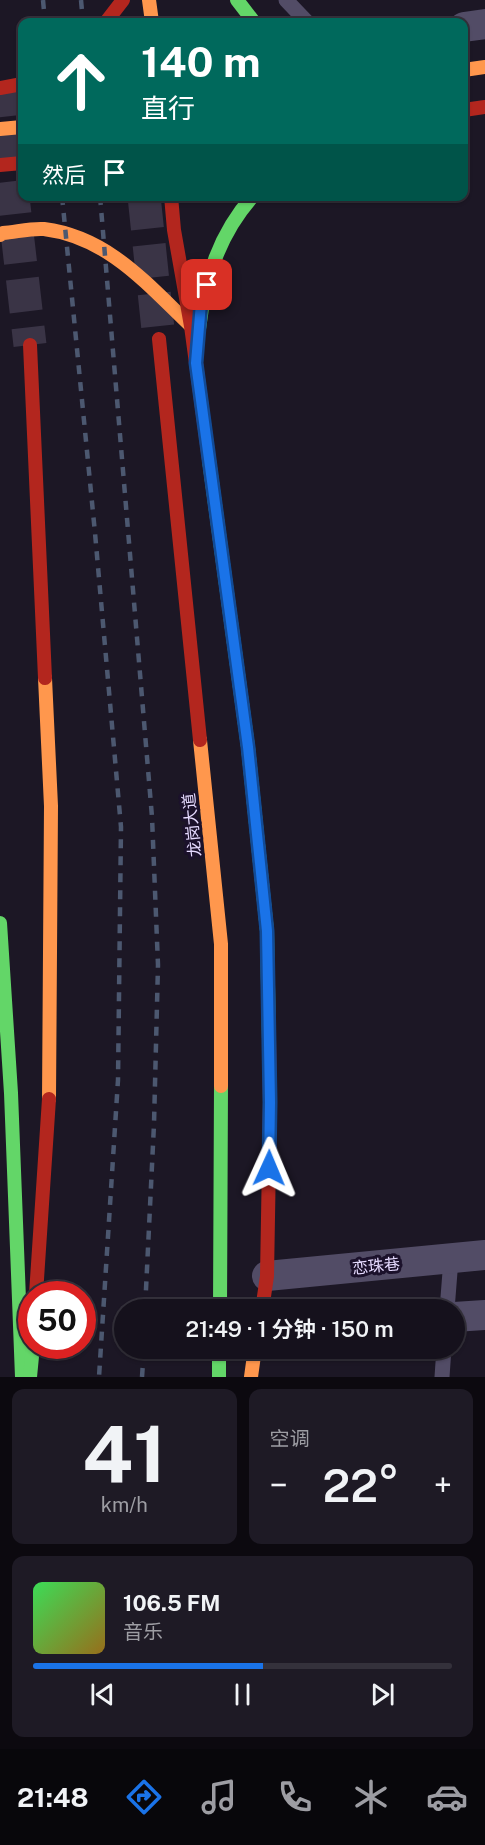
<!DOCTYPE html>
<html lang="zh">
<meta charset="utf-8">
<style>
body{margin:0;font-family:"Public Sans","Noto Sans SC",sans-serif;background:#1e1a25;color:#f1f3f6;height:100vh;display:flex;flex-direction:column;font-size:22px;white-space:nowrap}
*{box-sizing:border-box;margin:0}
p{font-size:20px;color:#9d9da3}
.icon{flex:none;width:33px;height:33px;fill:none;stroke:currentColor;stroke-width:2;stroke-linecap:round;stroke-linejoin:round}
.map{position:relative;height:1377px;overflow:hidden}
.sheet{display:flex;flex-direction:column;gap:12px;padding:12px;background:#0c090f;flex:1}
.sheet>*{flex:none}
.guide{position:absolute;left:18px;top:18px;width:450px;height:183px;border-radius:12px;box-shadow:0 2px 4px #0004,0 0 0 2px #34313b;background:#00695c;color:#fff;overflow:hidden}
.speed{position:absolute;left:18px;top:1281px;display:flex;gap:12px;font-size:30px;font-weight:700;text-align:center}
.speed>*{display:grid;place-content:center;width:78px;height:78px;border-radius:50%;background:#15111c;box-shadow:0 2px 4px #0004,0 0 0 2px #34313b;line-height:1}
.speed .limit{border:9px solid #d22;background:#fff;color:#111}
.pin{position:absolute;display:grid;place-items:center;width:51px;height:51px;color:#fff;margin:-26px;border-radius:12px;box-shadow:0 3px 9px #0006}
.me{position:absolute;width:66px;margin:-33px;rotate:1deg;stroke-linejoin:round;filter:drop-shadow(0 0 4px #0008)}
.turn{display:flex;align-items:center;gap:21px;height:126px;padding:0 24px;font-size:27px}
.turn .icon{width:78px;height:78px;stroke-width:2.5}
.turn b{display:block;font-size:42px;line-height:51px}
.then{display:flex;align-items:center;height:57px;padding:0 24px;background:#0003;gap:12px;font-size:22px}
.big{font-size:45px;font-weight:600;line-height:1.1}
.sheet .widget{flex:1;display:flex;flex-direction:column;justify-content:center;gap:9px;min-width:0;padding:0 21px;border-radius:12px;background:#1e1a25}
.sheet .dial{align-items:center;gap:0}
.dial b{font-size:78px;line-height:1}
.song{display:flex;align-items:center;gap:18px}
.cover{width:72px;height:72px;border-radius:9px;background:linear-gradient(135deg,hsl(130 70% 55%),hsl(40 70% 35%))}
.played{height:6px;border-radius:3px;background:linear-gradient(90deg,#1a73e8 55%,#34313b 55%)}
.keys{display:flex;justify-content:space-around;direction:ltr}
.heat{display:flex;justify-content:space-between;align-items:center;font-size:33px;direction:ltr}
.sheet .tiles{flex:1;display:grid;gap:12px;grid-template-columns:1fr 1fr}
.widget:last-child{grid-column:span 2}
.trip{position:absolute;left:114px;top:1299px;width:351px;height:60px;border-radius:30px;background:#15111c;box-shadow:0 2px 4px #0004,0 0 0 2px #34313b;font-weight:600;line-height:60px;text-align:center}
.dock{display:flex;height:96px;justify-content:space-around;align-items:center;background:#08070b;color:#9d9da3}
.dock .icon{width:42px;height:42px}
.dock .active{color:#1a73e8}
.dock b{font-size:27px;color:#f1f3f6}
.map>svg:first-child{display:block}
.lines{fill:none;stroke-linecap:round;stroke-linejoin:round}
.highway-tunnel{stroke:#3a3446;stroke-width:33;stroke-dasharray:33 16;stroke-linecap:butt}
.lane{stroke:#524c66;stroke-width:15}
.street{stroke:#524c66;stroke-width:30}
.fast{stroke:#63d668;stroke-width:14}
.slow{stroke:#ff974d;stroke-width:14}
.jam{stroke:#b3261e;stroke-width:14}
.rail{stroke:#4c5870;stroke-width:4.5;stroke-dasharray:9 8;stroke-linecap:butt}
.route-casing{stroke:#114b97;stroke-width:15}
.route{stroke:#1a73e8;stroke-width:10}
.labels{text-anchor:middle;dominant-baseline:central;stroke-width:6;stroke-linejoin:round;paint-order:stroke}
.street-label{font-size:16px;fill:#e6dbff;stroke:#1b112b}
</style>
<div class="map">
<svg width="485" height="1377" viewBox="0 0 485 1377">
<rect width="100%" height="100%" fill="#1c1725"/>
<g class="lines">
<g class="highway-tunnel">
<path d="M0 84 30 345"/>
<path d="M144 196 159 339"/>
</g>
<g class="lane">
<path d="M286 0 307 22"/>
<path d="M447 1310 451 1259"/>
<path d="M442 1377 444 1348"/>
</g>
<g class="street">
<path d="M464 27 485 24"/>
<path d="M267 1276 485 1255"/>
<path d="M454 1317 485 1315"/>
</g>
<g class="fast">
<path d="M237 0 254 22"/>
<path d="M199 329C205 279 219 234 253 196"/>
<path d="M209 460 248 747 267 931 269 1039"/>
<path d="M0 923 11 1093 22 1377"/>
<path d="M220 1310 221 1086"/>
<path d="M219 1348V1377"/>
<path d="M30 1377 33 1346"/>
</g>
<g class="slow">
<path d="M149 0 152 22"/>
<path d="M464 70 485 67"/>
<path d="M0 129 22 127"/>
<path d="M0 235 3 233C16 232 31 228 44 229 108 237 147 284 191 326"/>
<path d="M45 678 51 806 49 1099"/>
<path d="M200 740 221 944V1086"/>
<path d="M251 1377 255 1348"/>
</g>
<g class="jam">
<path d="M106 22 123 0"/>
<path d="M0 88 22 84"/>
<path d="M464 110 485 107"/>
<path d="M0 165 22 163"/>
<path d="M171 196 174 230 191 326 209 460"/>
<path d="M159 339 200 740"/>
<path d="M30 345 45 678"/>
<path d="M36 1294 49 1099"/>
<path d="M262 1310 267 1276 270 1102 269 1039"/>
</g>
<g class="rail">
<path d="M43 0 45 22"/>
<path d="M81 0 83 22"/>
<path d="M62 196 95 533 121 827 118 1080 99 1377"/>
<path d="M100 196 152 817 158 965 154 1124 145 1310"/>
<path d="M142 1377 144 1348"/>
</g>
</g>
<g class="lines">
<g class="route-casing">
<path id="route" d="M207 285 201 303 196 363 248 747 267 931 270 1102 269 1168"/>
</g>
<use href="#route" class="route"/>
</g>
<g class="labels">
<g class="street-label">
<text transform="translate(192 825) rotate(-96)">龙岗大道</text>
<text transform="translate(376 1266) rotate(-6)">恋珠巷</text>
</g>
</g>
</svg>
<div class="speed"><div class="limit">50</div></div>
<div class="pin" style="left:207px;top:285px;background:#d93025"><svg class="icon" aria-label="arrive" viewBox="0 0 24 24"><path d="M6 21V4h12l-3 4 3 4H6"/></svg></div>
<svg class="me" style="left:269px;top:1168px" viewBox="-20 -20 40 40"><path d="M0-17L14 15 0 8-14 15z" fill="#1a73e8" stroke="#fff" stroke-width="4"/></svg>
<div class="trip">21:49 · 1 分钟 · 150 m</div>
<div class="guide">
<div class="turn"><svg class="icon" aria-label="ahead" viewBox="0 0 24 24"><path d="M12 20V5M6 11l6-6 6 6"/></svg><div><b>140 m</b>直行</div></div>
<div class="then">然后<svg class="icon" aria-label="arrive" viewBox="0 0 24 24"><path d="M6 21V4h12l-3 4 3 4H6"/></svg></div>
</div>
</div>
<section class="sheet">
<div class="tiles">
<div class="widget dial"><b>41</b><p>km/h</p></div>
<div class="widget"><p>空调</p>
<div class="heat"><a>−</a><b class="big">22°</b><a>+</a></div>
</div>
<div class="widget">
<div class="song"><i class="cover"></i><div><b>106.5 FM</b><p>音乐</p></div></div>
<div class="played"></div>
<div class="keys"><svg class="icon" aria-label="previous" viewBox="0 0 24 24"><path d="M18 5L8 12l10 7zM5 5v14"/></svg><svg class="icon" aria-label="pause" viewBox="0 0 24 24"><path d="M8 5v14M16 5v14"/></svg><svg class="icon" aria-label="next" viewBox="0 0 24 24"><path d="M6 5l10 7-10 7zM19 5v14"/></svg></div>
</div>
</div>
</section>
<nav class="dock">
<b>21:48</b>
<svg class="icon active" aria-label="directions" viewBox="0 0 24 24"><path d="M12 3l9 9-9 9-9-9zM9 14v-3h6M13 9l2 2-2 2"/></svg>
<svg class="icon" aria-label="music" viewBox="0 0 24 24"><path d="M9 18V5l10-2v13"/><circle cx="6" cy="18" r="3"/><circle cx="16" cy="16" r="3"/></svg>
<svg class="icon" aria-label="phone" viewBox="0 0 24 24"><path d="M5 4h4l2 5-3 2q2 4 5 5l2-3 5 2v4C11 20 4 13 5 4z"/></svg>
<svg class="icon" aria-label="climate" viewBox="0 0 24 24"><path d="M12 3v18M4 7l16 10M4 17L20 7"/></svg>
<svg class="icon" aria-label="car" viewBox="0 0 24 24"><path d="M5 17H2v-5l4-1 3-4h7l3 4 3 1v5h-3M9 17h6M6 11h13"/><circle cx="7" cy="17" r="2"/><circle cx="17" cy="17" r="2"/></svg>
</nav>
